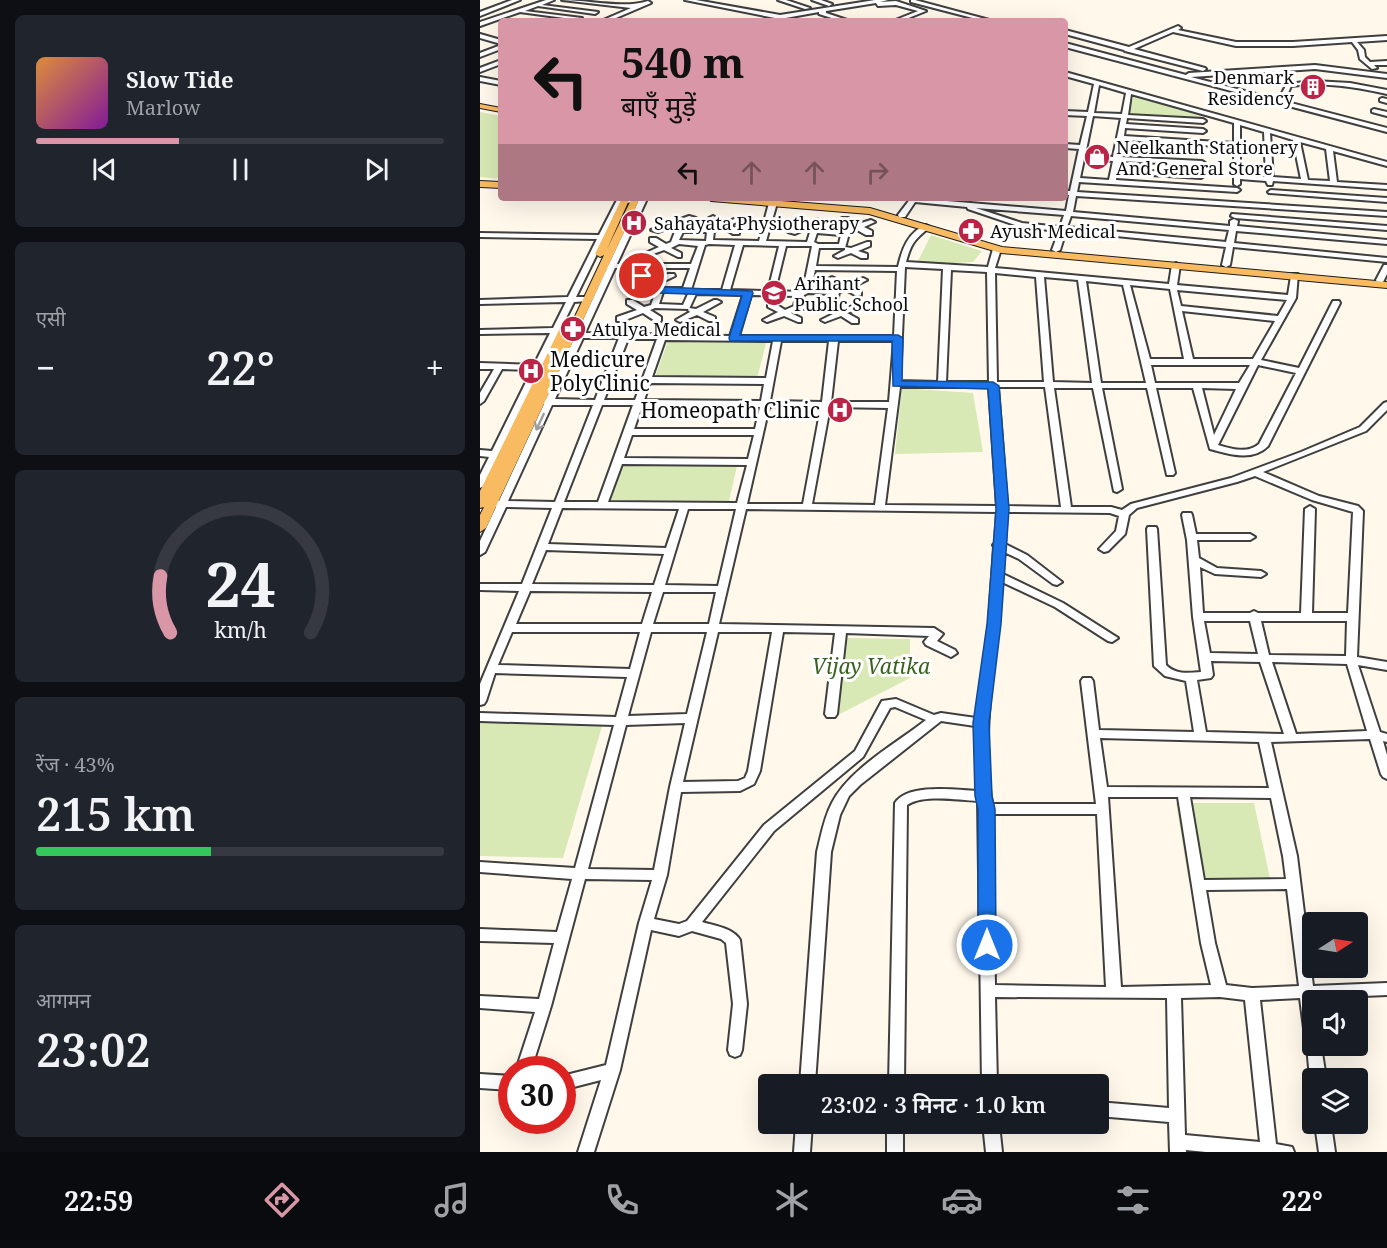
<!DOCTYPE html>
<html lang="hi">
<meta charset="utf-8">
<style>
body{margin:0;font-family:"Noto Serif","Noto Sans Devanagari",serif;background:#20242c;color:#f1f3f6;height:100vh;display:flex;flex-direction:column;font-size:22px;white-space:nowrap}
*{box-sizing:border-box;margin:0}
p{font-size:20px;color:#9ea1a6}
.icon{flex:none;width:33px;height:33px;fill:none;stroke:currentColor;stroke-width:2;stroke-linecap:round;stroke-linejoin:round}
.map{position:relative;flex:1;overflow:hidden}
.side{display:flex;flex-direction:column;gap:15px;padding:15px;background:#0d0f14;width:480px}
.side>*{flex:none}
.hud{position:absolute;left:18px;top:18px;width:570px;height:183px;border-radius:6px;box-shadow:0 6px 24px #0002;background:#d996a6;color:#111;overflow:hidden}
.needle{width:39px;rotate:78deg}
.buttons{position:absolute;left:822px;top:912px;display:grid;gap:12px}
.buttons a{display:grid;place-items:center;width:66px;height:66px;border-radius:6px;background:#171b24;box-shadow:0 6px 24px #0002;font-size:30px}
.speed{position:absolute;left:18px;top:1056px;display:flex;gap:12px;font-size:30px;font-weight:700;text-align:center}
.speed>*{display:grid;place-content:center;width:78px;height:78px;border-radius:50%;background:#171b24;box-shadow:0 6px 24px #0002;line-height:1}
.speed .limit{border:9px solid #d22;background:#fff;color:#111}
.pin{position:absolute;display:grid;place-items:center;width:51px;height:51px;color:#fff;margin:-26px;border:3px solid #fff;border-radius:50%;box-shadow:0 2px 6px #0007}
.me{position:absolute;width:66px;margin:-33px;rotate:0deg;stroke-linejoin:round;filter:drop-shadow(0 0 4px #0008)}
.turn{display:flex;align-items:center;gap:21px;height:126px;padding:0 24px;font-size:27px}
.turn .icon{width:78px;height:78px;stroke-width:2.5}
.turn b{display:block;font-size:42px;line-height:51px}
.lanes{display:flex;align-items:center;height:57px;padding:0 24px;background:#0003;justify-content:center;gap:30px;direction:ltr}
.lanes .off{opacity:.35}
.big{font-size:45px;font-weight:600;line-height:1.1}
.side .tile{flex:1;display:flex;flex-direction:column;justify-content:center;gap:9px;min-width:0;padding:0 21px;border-radius:9px;background:#20242c}
.side .dial{align-items:center;gap:0}
.dial svg{height:156px;overflow:visible;fill:none;stroke:#363941;stroke-width:7;stroke-linecap:round;text-anchor:middle}
.dial text{fill:#f1f3f6;stroke:none}
.song{display:flex;align-items:center;gap:18px}
.cover{width:72px;height:72px;border-radius:9px;background:linear-gradient(135deg,hsl(30 70% 55%),hsl(290 70% 35%))}
.played{height:6px;border-radius:3px;background:linear-gradient(90deg,#d996a6 35%,#363941 35%)}
.keys{display:flex;justify-content:space-around;direction:ltr}
.heat{display:flex;justify-content:space-between;align-items:center;font-size:33px;direction:ltr}
.charge{height:9px;border-radius:4px;background:linear-gradient(90deg,#34c759 43%,#363941 0)}
.trip{position:absolute;left:278px;top:1074px;width:351px;height:60px;border-radius:6px;background:#171b24;box-shadow:0 6px 24px #0002;font-weight:600;line-height:60px;text-align:center}
.tabs{display:flex;height:96px;justify-content:space-around;align-items:center;background:#090b0e;color:#9ea1a6}
.tabs .icon{width:42px;height:42px}
.tabs .selected{color:#d996a6}
.tabs b{font-size:27px;color:#f1f3f6}
main{display:flex;flex:1;min-height:0}
.map>svg:first-child{display:block}
.green{fill:#d8e9b5}
.lines{fill:none;stroke-linecap:round;stroke-linejoin:round}
.minor-casing{stroke:#3f3f3f;stroke-width:4}
.major-casing{stroke:#1d1d1d;stroke-width:2}
.minor{fill:#fff;fill-rule:evenodd}
.major{fill:#f9bb61;fill-rule:evenodd}
.oneway{stroke:#9e9e9e}
.route{fill:#1a73e8;stroke:#114b97;stroke-width:1.5}
.labels{text-anchor:middle;dominant-baseline:central;stroke-width:6;stroke-linejoin:round;paint-order:stroke}
.far-poi-label{font-size:18px;fill:#0c0c0c;stroke:#fff;text-anchor:start}
.poi-label{font-size:21px;fill:#0c0c0c;stroke:#fff;text-anchor:start}
.park-label{font-size:21px;font-style:italic;fill:#37631d;stroke:#fff}
</style>
<main>
<section class="side">
<div class="tile">
<div class="song"><i class="cover"></i><div><b>Slow Tide</b><p>Marlow</p></div></div>
<div class="played"></div>
<div class="keys"><svg class="icon" aria-label="previous" viewBox="0 0 24 24"><path d="M18 5L8 12l10 7zM5 5v14"/></svg><svg class="icon" aria-label="pause" viewBox="0 0 24 24"><path d="M8 5v14M16 5v14"/></svg><svg class="icon" aria-label="next" viewBox="0 0 24 24"><path d="M6 5l10 7-10 7zM19 5v14"/></svg></div>
</div>
<div class="tile"><p>एसी</p>
<div class="heat"><a>−</a><b class="big">22°</b><a>+</a></div>
</div>
<div class="tile dial"><svg viewBox="0 0 100 80">
<path d="M14 69A42 42 0 1 1 86 69"/>
<path d="M14 69A42 42 0 0 1 9 40" stroke="#d996a6"/>
<text x="50" y="56" font-size="32" font-weight="700">24</text>
<text x="50" y="72" font-size="11">km/h</text>
</svg></div>
<div class="tile"><p>रेंज · 43%</p><b class="big">215 km</b><div class="charge"></div></div>
<div class="tile"><p>आगमन</p><b class="big">23:02</b></div>
</section>
<div class="map">
<svg width="907" height="1152" viewBox="0 0 907 1152">
<rect width="100%" height="100%" fill="#fff8eb"/>
<g class="green">
<path d="M654 95 721 114 722 119 647 115Z"/>
<path d="M0 112 21 116V179L0 177Z"/>
<path d="M451 235 502 251 493 262 436 265Z"/>
<path d="M188 341 286 343 277 379 175 377Z"/>
<path d="M422 388 493 393 503 452 415 454Z"/>
<path d="M143 464 256 466H257L249 501 131 500Z"/>
<path d="M365 638 430 639V678L358 715Z"/>
<path d="M0 720 123 723 83 858 0 856Z"/>
<path d="M696 803H774L791 883H709Z"/>
</g>
<g class="lines">
<g class="minor-casing">
<g id="minor">
<path d="M32 0H40L0 16V12Z"/>
<path d="M66 0H74L62 5 118 12 115 14 58 6 45 11 102 18 99 20 40 12 0 26V22Z"/>
<path d="M82 0C108 0 145 9 168 1L171 3 129 21H121L151 8Z"/>
<path d="M205 0H216L300 15 395 0H408L400 2 416 1 446 11 421 21H413L438 11 416 5 398 6 396 3 346 11V13L370 21H361L339 14V12L300 19Z"/>
<path d="M298 0H306L330 8 325 9Z"/>
<path d="M332 0H341L352 4 349 6Z"/>
<path d="M431 0H435L513 21H504L431 2Z"/>
<path d="M698 26 701 28 698 30 756 42H813L907 36V40L877 42 884 50 885 57 890 62 907 61V65H894L897 68 892 69 880 59 878 50 872 42 813 46H756L693 32 654 49 725 68 726 69 723 71 645 51 644 50 585 34V30L649 47Z"/>
<path d="M0 34 21 40V44L0 38Z"/>
<path d="M585 43 706 75 709 73 835 65 907 74V78L835 69 711 77 907 128V132L585 47Z"/>
<path d="M21 45V49L0 57V53Z"/>
<path d="M21 60V64L0 72V68Z"/>
<path d="M585 72 907 162V166L853 151 857 182 907 185V189L793 181 792 185H788L786 181 760 179V184L757 186 754 184V147L643 140 640 157 722 161 725 163 722 165 639 161 638 169 721 174 724 176 721 178 637 173 636 180 757 188 760 190 757 192 599 182 597 192 907 212V216L596 196 593 212 750 226V221L754 219 758 221 757 226 907 240V244L756 231 754 243 907 258V262L753 247 750 265 746 267 742 265 746 247 586 231 580 250 576 252 572 250 579 231 541 227 488 209 487 207 435 202 425 217H419L418 215 431 198 586 211 589 195H585V191H590L599 149 585 148V144L600 145 607 116 585 115V111L608 112 614 84 585 76ZM619 85 646 93 642 114 614 113ZM651 94 754 123V143L644 136 645 128 723 133 726 131 723 129 646 124 647 118 723 123 726 121 723 119 648 115ZM613 116 641 118 633 157 605 155ZM760 125 784 132 786 177 760 175ZM790 133 813 140 821 179 793 177ZM820 142 846 149 850 181 828 180ZM604 159 633 161 629 180 600 178ZM496 208 584 215 580 227 542 223ZM591 216 749 230 746 242 587 227Z"/>
<path d="M0 77 21 81V85L0 81Z"/>
<path d="M834 81 870 83 907 90V94C875 87 844 82 811 86L808 93 810 99 807 101 804 99 802 93 807 84Z"/>
<path d="M902 98 907 99V103L900 101V99Z"/>
<path d="M894 109 907 112V116L892 112V110Z"/>
<path d="M791 190 907 198V202L789 193 788 192Z"/>
<path d="M147 198H160L166 201 137 264H211L218 246 199 244 191 248 201 253V257H198L184 250 165 257 161 255 179 247 170 242V238H176L186 244 191 242 196 229C210 225 225 230 239 225L229 218 233 216 245 222 258 218 262 220 250 225 259 230V234H253L244 228 234 231 233 240 279 241 289 203 293 201 297 203 286 241 327 242 331 229 361 231 372 227 362 222V218H368L378 224 391 220 395 222 384 227 392 231V235H386L377 230 369 233 365 248H339L336 266 418 267C422 249 428 232 446 225L450 227C435 239 431 243 426 262L508 267 513 249 517 247 521 249 515 268 689 284 692 265 696 263 700 265 697 285 808 295 811 276 812 274H818L816 298 781 360 819 368 852 303 853 301H859L860 303 788 446C772 462 749 454 730 449L713 388H676L695 473 693 475H687L667 388H622L642 489 637 492 634 491 613 388H574L591 507H631L642 510 651 504 751 478 821 452 880 427 904 403 907 402V410L886 431 783 472 839 496 878 506 883 511 877 657 907 662V670L878 665 900 732 907 734V742L903 741 907 755V779L903 777 901 774 890 739 791 742 817 856 833 986 907 983V995L835 998V1000H832V1046H841L846 1078H832V1083L830 1078 827 1046 829 1041 825 1036 820 998 780 1000 796 1144 812 1147 814 1152H726L706 1150V1152H690L689 1122 618 1116V1102L689 1108 687 998 515 997 517 1084H502L498 801C479 800 443 794 427 805L424 1084H409L415 803C428 783 476 790 498 791L495 726 461 721 380 785 369 796 360 815 351 852 335 1084H320L337 852C341 836 344 818 352 803 369 769 417 743 446 720L415 707 410 708 383 757 294 831 222 922C235 926 253 928 260 940L267 1004 262 1050 260 1055 255 1057 250 1055 248 1050 253 1004 246 943 241 939 212 931 199 936 171 930 140 1070 114 1152H98L121 1080 82 1090V1076L126 1065 159 923 172 880 105 879 71 1006 51 1070H36L55 1012 0 1008V996L59 999 74 943 0 941V929L77 932 92 879 0 872V862L95 868 134 725 0 721V713L136 717 147 677 15 673 6 701 4 704 0 705V684L39 591 0 590V584H42L72 508 26 507 5 552 0 555V541L16 507 8 506 6 504 11 501H19L64 404 61 402 66 399 95 337 91 335 97 333 127 268 124 266 129 264 158 202 142 203 96 297H107L111 299 107 301 94 302 81 328 85 330 79 333 63 365 67 368 60 370 21 452 26 455 24 457 18 458 5 485 0 488V475L9 457 0 456V450L12 451 52 370 22 369 4 401 0 404V393L14 369H0V363L54 365 70 333 0 334V330L73 328 86 302 0 304V300L88 297 117 239 0 237V233L119 235 137 200ZM203 232H227L226 241 199 240ZM337 233 361 235 359 244H338L334 242ZM229 244 255 245 242 290H211L225 245ZM263 245 299 246 288 291 250 290ZM306 246H332L323 290 319 292 295 291ZM425 267 463 269 458 382 420 381ZM135 268H210L203 288H177L171 305 164 307 153 300H147V304L157 310 137 317V321H143L163 313 175 321H181V317L170 310 175 308 209 309 216 294 263 295 250 336 105 333ZM335 270 417 271 414 336H259L271 295 316 296 314 306 305 310 294 303H288V307L298 312 283 320 287 322 304 316 318 322H321V318L311 313 319 309H356L359 292 366 290 375 295H381V291L373 287 387 280 383 278 367 284 352 277 348 279 349 281 360 286 352 290 331 289ZM471 270 507 272 509 382H466ZM515 273 556 277 564 382H517ZM564 277 598 280 612 383 573 382ZM606 281 643 285 666 383H621ZM650 285 690 289 704 359H670ZM697 290 807 300 798 316 701 306ZM183 292H204L208 294 203 305 179 304ZM328 293 351 294 349 305H322L324 295ZM702 311 795 321 773 359H713ZM103 338H139L115 400 75 399ZM148 339H177L155 400H124ZM185 340 293 341 286 378 172 377ZM301 341H349L342 402 290 401ZM358 341H414L409 402H351ZM671 365H770L759 383H675ZM778 365 816 373 779 444C767 454 752 449 738 445ZM170 383 284 384 281 401 164 400ZM420 387H509L517 506 405 505ZM518 387H565L581 507 527 506ZM722 388 756 389 734 435ZM72 405H113L75 502 28 501ZM122 405H153L118 502H84ZM162 406 280 407 275 429H154ZM289 407H341L323 504H267ZM350 407 408 408 395 505 332 504ZM152 435H274L268 459 144 458ZM142 464 267 465 257 503 128 502ZM775 476 832 500 873 512 868 613H832L835 509 830 506 825 509 821 613H778L774 611 770 613H723L720 567 735 574 781 577 786 574 781 571 737 568 719 558 717 540H770L775 537 770 534H716L712 515 711 513H703L702 515 707 540 713 617 721 672C708 673 696 675 686 665L677 529 676 527H668L667 529 674 666 685 676 706 681 714 732 619 730 613 681 611 678H603L601 681 616 804H512C500 730 517 656 522 582L575 607 628 641 632 642 638 638 583 603 523 574 524 552 539 559 573 584 577 585 582 582 547 555 525 544 527 512 630 513 639 516 636 531 619 549 624 552 628 551 645 534 649 515 657 508 757 482ZM82 508 199 509 186 548 68 544ZM208 509H256L238 586 185 585ZM266 509 517 512 515 543 513 545 514 547 509 623 496 718 461 713 454 715 416 699 402 701 375 751 284 825 207 921 199 924 174 919 187 875 201 792 260 791 274 784 280 771 303 632 355 633 345 714 347 717H355L357 714 366 633 449 636 444 642 446 645 471 657 477 653 475 650 457 641 463 634 454 628 239 624ZM66 550 184 554 174 585 52 584ZM50 591 172 592 162 624H36ZM183 592H236L229 624H173ZM724 621H770L778 654 730 653ZM781 621H867L866 656 789 655ZM32 632H160L150 669 18 665ZM171 632H227L207 714 148 716ZM238 632H292L268 771 265 778 258 781 203 782ZM731 661 780 662 804 734 726 732 717 680 731 678 733 675ZM792 662 867 664 887 731 816 734ZM205 723 190 787 174 870 108 869 146 725ZM620 738 779 742 789 788 627 787ZM628 797H698L721 943 731 985 641 987ZM710 797 791 798 803 856 806 879 724 880ZM512 814H617L626 987 515 985ZM807 889 819 986 772 988 746 985 735 943 726 890ZM740 997 765 1000 780 1142 705 1135 701 998Z"/>
<path d="M752 214 907 226V230L755 218 751 216Z"/>
<path d="M209 216 216 218 178 232 171 230Z"/>
<path d="M336 219 343 221 315 234 308 232Z"/>
<path d="M387 242H390V246L378 251 387 254V258H381L371 253 358 258 354 256 365 250V247L371 248Z"/>
<path d="M904 265H907V274L903 282H897L896 280Z"/>
<path d="M188 274H194L195 276 159 293H153L152 291Z"/>
<path d="M234 300H237L241 302 223 312 235 317V321H229L217 315 200 322 196 320 210 312 208 310 209 308 216 309Z"/>
<path d="M376 305 380 307 379 309 367 313 378 319V323H372L361 316 345 322 341 320 355 313 353 311 354 309 361 310Z"/>
<path d="M0 1074 32 1076V1090L0 1088Z"/>
<path d="M316 1124H332L330 1152H314Z"/>
<rect x="407" y="1124" width="16" height="28"/>
<path d="M503 1124H519L522 1152H506Z"/>
<path d="M835 1124H851L855 1152H839Z"/>
</g>
</g>
<g class="major-casing">
<g id="major">
<path d="M0 104 21 108V112L0 108Z"/>
<path d="M0 181 21 182V188L0 187Z"/>
<path d="M142 198H150L127 249 152 198H160L6 528 0 532V515L4 507 0 508V491L80 328 85 325 90 327 124 255 120 257 115 254Z"/>
<path d="M227 198H264L390 208 522 247 907 282V288L521 253 389 214 231 201Z"/>
</g>
</g>
<use href="#minor" class="minor"/>
<use href="#major" class="major"/>
</g>
<defs><path id="oneway-shaft" d="M-6 0H5M1.5-3L5.5 0L1.5 3" fill="none" stroke-width="1.6" stroke-linecap="round" stroke-linejoin="round" transform="scale(1.5)"/></defs>
<use class="oneway" href="#oneway-shaft" transform="translate(60 422) rotate(115)"/>
<path class="route" d="M158 274H165L183 287 272 291 273 293 260 335H418L423 338 422 381 513 382 519 386 529 509 521 624 509 723 512 796 515 809 516 945 514 951 507 953 501 951 498 945V809L495 796 493 723 507 624 516 509 508 389 413 386 412 341H250L249 338 262 296 180 293 158 278Z"/>
<defs>
<g id="building-disc" transform="scale(1.35)"><circle r="9.5" fill="#bb2444" stroke="#fff"/><path d="M-4-6H4V6H1V3H-1V6H-4ZM-2.5-4.3h1.7v1.8h-1.7ZM.8-4.3h1.7v1.8H.8ZM-2.5-1h1.7V.8h-1.7ZM.8-1h1.7V.8H.8Z" fill="#fff"/></g>
<g id="shop-disc" transform="scale(1.35)"><circle r="9.5" fill="#bb2444" stroke="#fff"/><path d="M-5-2.5h2.3a2.7 3.5 0 0 1 5.4 0H5L5.5 6h-11ZM-1.5-2.5h3a1.5 2.3 0 0 0-3 0Z" fill="#fff"/></g>
<g id="hospital-disc" transform="scale(1.35)"><circle r="9.5" fill="#bb2444" stroke="#fff"/><path d="M-5-5h3v3.5h4V-5h3V5h-3V1.5h-4V5h-3Z" fill="#fff"/></g>
<g id="pharmacy-disc" transform="scale(1.35)"><circle r="9.5" fill="#bb2444" stroke="#fff"/><path d="M-2-6h4v4h4v4h-4v4h-4v-4h-4v-4h4Z" fill="#fff"/></g>
<g id="school-disc" transform="scale(1.35)"><circle r="9.5" fill="#bb2444" stroke="#fff"/><path d="M0-5L7-2L0 1L-7-2ZM-4 1L0 2.5L4 1V4Q0 6-4 4Z" fill="#fff"/></g>
</defs>
<g fill-rule="evenodd">
<use href="#building-disc" x="833" y="87"/>
<use href="#shop-disc" x="617" y="157"/>
<use href="#hospital-disc" x="154" y="223"/>
<use href="#pharmacy-disc" x="491" y="231"/>
<use href="#school-disc" x="294" y="293"/>
<use href="#pharmacy-disc" x="93" y="329"/>
<use href="#hospital-disc" x="51" y="371"/>
<use href="#hospital-disc" x="360" y="410"/>
</g>
<g class="labels">
<g class="far-poi-label">
<text x="814" y="77" text-anchor="end">Denmark<tspan x="814" dy="21">Residency</tspan></text>
<text x="636" y="147">Neelkanth Stationery<tspan x="636" dy="21">And General Store</tspan></text>
<text x="174" y="223">Sahayata Physiotherapy</text>
<text x="510" y="231">Ayush Medical</text>
<text x="314" y="283">Arihant<tspan x="314" dy="21">Public School</tspan></text>
<text x="112" y="329">Atulya Medical</text>
</g>
<g class="poi-label">
<text x="70" y="359">Medicure<tspan x="70" dy="24">PolyClinic</tspan></text>
<text x="340" y="410" text-anchor="end">Homeopath Clinic</text>
</g>
<g class="park-label">
<text x="391" y="666">Vijay Vatika</text>
</g>
</g>
</svg>
<div class="buttons">
<a><svg class="needle" viewBox="-14 -14 28 28"><path d="M0-13l5 13h-10z" fill="#e53935"/><path d="M0 13l5-13h-10z" fill="#9ea1a6"/></svg></a>
<a><svg class="icon" aria-label="sound" viewBox="0 0 24 24"><path d="M4 9h4l5-4v14l-5-4H4zM17 9q2 3 0 6"/></svg></a>
<a><svg class="icon" aria-label="layers" viewBox="0 0 24 24"><path d="M12 4l9 5-9 5-9-5zM3 14l9 5 9-5"/></svg></a>
</div>
<div class="speed"><div class="limit">30</div></div>
<div class="pin" style="left:162px;top:276px;background:#d93025"><svg class="icon" aria-label="arrive" viewBox="0 0 24 24"><path d="M6 21V4h12l-3 4 3 4H6"/></svg></div>
<svg class="me" style="left:507px;top:945px" viewBox="-20 -20 40 40"><circle r="17" fill="#1a73e8" stroke="#fff" stroke-width="3"/><path d="M0-11L8 9 0 5-8 9z" fill="#fff"/></svg>
<div class="trip">23:02 · 3 मिनट · 1.0 km</div>
<div class="hud">
<div class="turn"><svg class="icon" aria-label="left" viewBox="0 0 24 24"><path d="M17 20v-9H6M10 6l-5 5 5 5"/></svg><div><b>540 m</b>बाएँ मुड़ें</div></div>
<div class="lanes"><svg class="icon" aria-label="left" viewBox="0 0 24 24"><path d="M17 20v-9H6M10 6l-5 5 5 5"/></svg><svg class="icon off" aria-label="ahead" viewBox="0 0 24 24"><path d="M12 20V5M6 11l6-6 6 6"/></svg><svg class="icon off" aria-label="ahead" viewBox="0 0 24 24"><path d="M12 20V5M6 11l6-6 6 6"/></svg><svg class="icon off" aria-label="right" viewBox="0 0 24 24"><path d="M7 20v-9h11M14 6l5 5-5 5"/></svg></div>
</div>
</div>
</main>
<nav class="tabs">
<b>22:59</b>
<svg class="icon selected" aria-label="directions" viewBox="0 0 24 24"><path d="M12 3l9 9-9 9-9-9zM9 14v-3h6M13 9l2 2-2 2"/></svg>
<svg class="icon" aria-label="music" viewBox="0 0 24 24"><path d="M9 18V5l10-2v13"/><circle cx="6" cy="18" r="3"/><circle cx="16" cy="16" r="3"/></svg>
<svg class="icon" aria-label="phone" viewBox="0 0 24 24"><path d="M5 4h4l2 5-3 2q2 4 5 5l2-3 5 2v4C11 20 4 13 5 4z"/></svg>
<svg class="icon" aria-label="climate" viewBox="0 0 24 24"><path d="M12 3v18M4 7l16 10M4 17L20 7"/></svg>
<svg class="icon" aria-label="car" viewBox="0 0 24 24"><path d="M5 17H2v-5l4-1 3-4h7l3 4 3 1v5h-3M9 17h6M6 11h13"/><circle cx="7" cy="17" r="2"/><circle cx="17" cy="17" r="2"/></svg>
<svg class="icon" aria-label="filters" viewBox="0 0 24 24"><path d="M4 7h16M4 17h16"/><circle cx="9" cy="7" r="2"/><circle cx="15" cy="17" r="2"/></svg>
<b>22°</b>
</nav>
